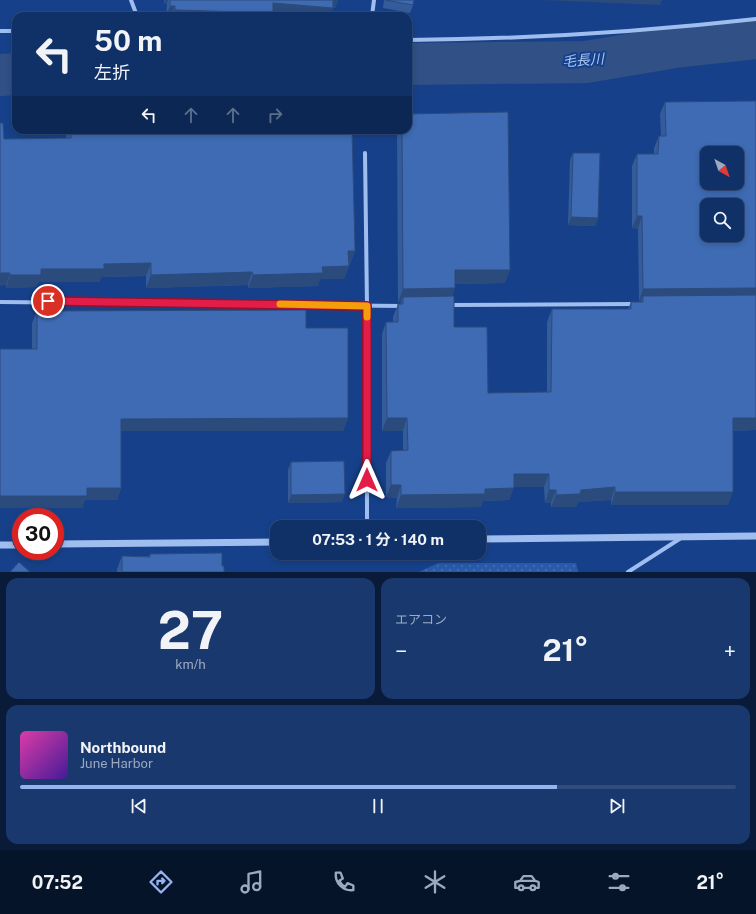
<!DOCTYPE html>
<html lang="ja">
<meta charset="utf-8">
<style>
body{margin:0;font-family:"Public Sans","Noto Sans JP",sans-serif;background:#19396e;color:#f1f3f6;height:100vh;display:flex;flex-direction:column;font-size:15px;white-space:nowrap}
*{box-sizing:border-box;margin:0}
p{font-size:13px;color:#9ca9c0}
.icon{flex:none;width:22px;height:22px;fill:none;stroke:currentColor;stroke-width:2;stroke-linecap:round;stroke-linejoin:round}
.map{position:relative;height:572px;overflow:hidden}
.sheet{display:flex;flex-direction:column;gap:6px;padding:6px;background:#091b39;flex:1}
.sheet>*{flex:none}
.banner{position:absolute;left:12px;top:12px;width:400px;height:122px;border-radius:12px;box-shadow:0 2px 6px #0003,0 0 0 1px #304c7c;background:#103168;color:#f1f3f6;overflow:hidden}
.needle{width:26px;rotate:140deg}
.buttons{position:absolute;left:700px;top:146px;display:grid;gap:8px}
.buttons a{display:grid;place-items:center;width:44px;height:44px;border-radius:8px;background:#103168;box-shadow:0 2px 6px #0003,0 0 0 1px #304c7c;font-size:20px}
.speed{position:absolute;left:12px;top:508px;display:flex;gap:8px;font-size:20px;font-weight:700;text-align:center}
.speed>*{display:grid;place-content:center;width:52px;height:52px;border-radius:50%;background:#103168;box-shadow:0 2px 6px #0003,0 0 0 1px #304c7c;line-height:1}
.speed .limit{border:6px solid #d22;background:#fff;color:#111}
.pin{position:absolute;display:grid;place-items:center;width:34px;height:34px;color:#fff;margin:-17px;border:2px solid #fff;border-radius:50%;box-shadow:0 1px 4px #0007}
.me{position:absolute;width:44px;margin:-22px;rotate:0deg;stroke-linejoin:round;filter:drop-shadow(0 0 3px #0008)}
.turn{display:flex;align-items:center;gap:14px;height:84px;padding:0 16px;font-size:18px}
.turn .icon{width:52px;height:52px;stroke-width:2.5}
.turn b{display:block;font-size:28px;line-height:34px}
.lanes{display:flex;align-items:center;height:38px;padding:0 16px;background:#0003;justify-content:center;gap:20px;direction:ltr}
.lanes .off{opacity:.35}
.big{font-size:30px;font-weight:700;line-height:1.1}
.sheet .card{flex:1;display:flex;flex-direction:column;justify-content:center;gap:6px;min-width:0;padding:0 14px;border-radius:12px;background:#19396e}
.sheet .dial{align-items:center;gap:0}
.dial b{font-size:52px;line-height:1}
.song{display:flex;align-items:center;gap:12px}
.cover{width:48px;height:48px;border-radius:6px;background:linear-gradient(135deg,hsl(320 70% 55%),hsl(260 70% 35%))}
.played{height:4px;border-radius:2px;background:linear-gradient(90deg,#95b2f1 75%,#304c7c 75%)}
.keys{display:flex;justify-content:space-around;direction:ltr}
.heat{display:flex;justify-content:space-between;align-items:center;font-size:22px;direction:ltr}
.sheet .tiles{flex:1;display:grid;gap:6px;grid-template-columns:1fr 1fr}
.card:last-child{grid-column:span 2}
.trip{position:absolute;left:270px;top:520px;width:216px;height:40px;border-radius:12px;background:#103168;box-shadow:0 2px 6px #0003,0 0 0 1px #304c7c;font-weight:700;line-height:40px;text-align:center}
.dock{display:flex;height:64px;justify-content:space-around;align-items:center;background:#06142a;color:#9ca9c0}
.dock .icon{width:28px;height:28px}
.dock .current{color:#95b2f1}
.dock b{font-size:18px;color:#f1f3f6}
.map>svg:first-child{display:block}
.park{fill:url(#park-dots)}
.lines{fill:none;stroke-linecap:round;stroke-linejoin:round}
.river{stroke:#305086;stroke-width:42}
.minor{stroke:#9fbeef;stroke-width:4}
.tertiary{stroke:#9fbeef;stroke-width:7}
.wall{fill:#355c9a}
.shaded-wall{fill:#2b4b7d}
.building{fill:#3e6bb3;stroke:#2b4b7d;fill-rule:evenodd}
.route-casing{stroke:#92132f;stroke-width:10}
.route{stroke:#e11d48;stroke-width:7}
.slow{stroke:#f59e0b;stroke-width:7}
.labels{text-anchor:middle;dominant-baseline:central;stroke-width:4;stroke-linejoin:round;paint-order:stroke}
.water-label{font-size:14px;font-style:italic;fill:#aac8f6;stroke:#16418a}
</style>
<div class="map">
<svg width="756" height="572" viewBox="0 0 756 572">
<defs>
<pattern id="park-dots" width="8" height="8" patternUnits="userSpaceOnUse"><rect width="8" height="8" fill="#285aa9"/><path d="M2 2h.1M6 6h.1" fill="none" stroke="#4873b6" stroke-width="1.8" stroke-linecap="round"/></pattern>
</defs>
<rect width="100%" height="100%" fill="#16418a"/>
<path class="park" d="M438 563H576L578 572H419Z"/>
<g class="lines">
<g class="river">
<path d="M408 64 586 62 675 47 756 38"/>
<path d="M0 75 16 74"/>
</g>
<g class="minor">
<path d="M131 0 137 16"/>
<path d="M372 16 374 0"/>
<path d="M0 31H16"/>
<path d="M408 40C524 39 641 32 756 19"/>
<path d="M365 153 367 306V527"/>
<path d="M0 302 402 306"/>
<path d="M450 305 634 304"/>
<path d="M628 572 681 538"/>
</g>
<g class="tertiary">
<path d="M479 539 756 536"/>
<path d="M55 544 277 542"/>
<path d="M0 545H21"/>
</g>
</g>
<g class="wall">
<path d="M164 0H338L335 8H333L330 16H301L273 13 272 16H166L167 4H164Z"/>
<path d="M384 0H414L413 5 410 13 383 8Z"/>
<path d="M756 101V430L733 431 728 505H611V500L578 502 576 507H551V503H545L544 487H514L509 500 483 501 481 507 396 508 397 498 386 497V463L391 451H403V431H382V334L386 322H393V317L398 304H400L401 302H398L397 130H408L505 283 455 284 452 297 454 327 488 393 547 392V322L552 309H628L631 302H641V301H639L638 229 632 228V166L637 154H654V148L659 136H661L660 114 665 102Z"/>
<path d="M67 130H352L355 251 350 264H349V266L344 279H320L318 286 248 288V285L146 288V276L101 277 99 282H38L36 287 6 288 4 139 66 138V132Z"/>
<path d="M573 153 598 218 595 226 568 225 570 160Z"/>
<path d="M37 311 306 328 348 418 343 431H121V488L117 500H85L82 508 32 349V323Z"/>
<path d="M291 462 342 502 288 503V470Z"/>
<path d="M150 554 222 566 224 572H117V569L122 556H149Z"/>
</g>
<g class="shaded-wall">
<path d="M165 0H168L167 4H164Z"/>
<path d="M332 0H338L335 8 330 7Z"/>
<path d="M542 0H662L660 5Z"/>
<path d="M273 3 333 8 330 16H301L273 13 272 16H173L175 10Z"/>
<path d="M170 6H175L171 16H166Z"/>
<path d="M637 216H642L638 229 632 228Z"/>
<path d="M571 217 598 218 595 226 568 225Z"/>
<path d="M348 251H355L350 264H344Z"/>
<path d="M151 263 146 276 101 277 99 282H38L36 287 6 288 10 275 41 269 104 264Z"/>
<path d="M349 266 344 279H320L318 286 248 288 253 275 322 267Z"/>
<path d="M455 270H510L505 283 450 284Z"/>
<path d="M252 272 248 285 146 288 151 275Z"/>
<path d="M0 273H10L6 285 0 286Z"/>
<path d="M455 288 450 302 403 297 401 302H398L403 289Z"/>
<path d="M756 288V300L643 296 641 301H639L643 289Z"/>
<path d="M348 418 343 431H117L121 419Z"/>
<path d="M387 418H407L403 431H382Z"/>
<path d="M733 418H756V430L728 431Z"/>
<path d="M514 474H549L544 487H509Z"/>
<path d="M391 485H401L397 498 386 497Z"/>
<path d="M615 487 611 500 578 502 576 507H551L556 495 581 490Z"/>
<path d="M87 488H121L117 500H85L82 508H0V496Z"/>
<path d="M514 488 509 500 483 501 481 507 396 508 401 495 485 489Z"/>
<path d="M549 490H556L551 503H545Z"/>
<path d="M615 492H733L728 505H611Z"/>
<path d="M345 494 342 502 288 503 291 495Z"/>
</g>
<g class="building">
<path d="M170 0H333V8L273 3V13L175 10V6H170Z"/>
<path d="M385 0H414L413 5Z"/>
<path d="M756 101V288L643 289 642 216H637V154H658L659 136H666L665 102ZM707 153H737V183H707ZM707 205H737V235H707Z"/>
<path d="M508 112 510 270H455V288L403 289 402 130H408V114Z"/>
<path d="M0 123H3L4 139 71 138V130H352L355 251H348L349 266 322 267 323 273 253 275 252 272 151 275V263L104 264V269H41V275H10V273H0Z"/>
<path d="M573 153H600L598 218 571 217Z"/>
<path d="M756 295V418H733V492H615V487L581 490 580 494 556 495V490H549V474H514V488L485 489V494L401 495V485H391V451L408 450 407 418H387L386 322H398V304H403V297L454 296V327H487L488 393 551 392 552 309H631V302H643V296Z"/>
<path d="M306 310V328H348V418L121 419V488H87V496H0V349H37V311Z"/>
<path d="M344 461 345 494 291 495V462Z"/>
<path d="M222 553V566H224V572H122V556L150 557V554Z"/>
<path d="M19 562 30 572H10Z"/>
</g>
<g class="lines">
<g class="route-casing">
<path id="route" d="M48 301 367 306V480"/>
</g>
<use href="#route" class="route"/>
<path class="slow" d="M280 304 367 306V317"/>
</g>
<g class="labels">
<g class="water-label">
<text transform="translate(583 60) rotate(-4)">毛長川</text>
</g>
</g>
</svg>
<div class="buttons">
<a><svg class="needle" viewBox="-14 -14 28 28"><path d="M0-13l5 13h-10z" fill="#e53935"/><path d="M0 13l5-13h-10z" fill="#9ca9c0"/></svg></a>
<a><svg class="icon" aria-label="search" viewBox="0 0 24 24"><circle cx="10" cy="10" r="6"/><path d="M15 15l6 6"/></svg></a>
</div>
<div class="speed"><div class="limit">30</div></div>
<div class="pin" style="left:48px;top:301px;background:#d93025"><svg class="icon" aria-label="arrive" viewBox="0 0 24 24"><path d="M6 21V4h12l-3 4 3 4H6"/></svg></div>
<svg class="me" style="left:367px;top:480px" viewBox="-20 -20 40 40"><path d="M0-17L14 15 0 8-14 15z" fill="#e11d48" stroke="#fff" stroke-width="4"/></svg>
<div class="trip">07:53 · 1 分 · 140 m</div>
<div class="banner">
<div class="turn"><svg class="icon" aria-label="left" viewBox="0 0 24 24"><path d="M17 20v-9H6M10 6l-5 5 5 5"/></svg><div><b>50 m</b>左折</div></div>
<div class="lanes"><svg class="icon" aria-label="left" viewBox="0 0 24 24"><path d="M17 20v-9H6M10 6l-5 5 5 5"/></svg><svg class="icon off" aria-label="ahead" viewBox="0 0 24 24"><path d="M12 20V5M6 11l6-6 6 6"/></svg><svg class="icon off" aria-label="ahead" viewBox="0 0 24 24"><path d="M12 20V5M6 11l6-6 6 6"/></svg><svg class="icon off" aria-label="right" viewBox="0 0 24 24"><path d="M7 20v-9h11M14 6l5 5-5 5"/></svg></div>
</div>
</div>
<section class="sheet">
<div class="tiles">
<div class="card dial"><b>27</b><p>km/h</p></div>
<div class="card"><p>エアコン</p>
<div class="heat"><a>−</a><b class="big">21°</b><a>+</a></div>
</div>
<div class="card">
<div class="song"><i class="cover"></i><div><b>Northbound</b><p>June Harbor</p></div></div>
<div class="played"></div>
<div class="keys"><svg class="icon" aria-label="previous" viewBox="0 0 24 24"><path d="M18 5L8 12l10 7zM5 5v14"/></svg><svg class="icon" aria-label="pause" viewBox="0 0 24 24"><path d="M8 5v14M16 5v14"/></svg><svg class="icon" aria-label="next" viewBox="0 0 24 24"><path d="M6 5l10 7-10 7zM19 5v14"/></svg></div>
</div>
</div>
</section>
<nav class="dock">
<b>07:52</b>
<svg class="icon current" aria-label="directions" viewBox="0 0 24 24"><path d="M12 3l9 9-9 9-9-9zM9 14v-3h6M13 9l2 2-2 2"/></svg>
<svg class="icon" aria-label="music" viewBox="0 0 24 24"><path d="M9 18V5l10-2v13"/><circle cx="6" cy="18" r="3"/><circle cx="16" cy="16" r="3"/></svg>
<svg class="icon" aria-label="phone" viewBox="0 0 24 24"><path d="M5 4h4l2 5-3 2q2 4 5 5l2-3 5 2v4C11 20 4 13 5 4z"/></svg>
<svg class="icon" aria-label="climate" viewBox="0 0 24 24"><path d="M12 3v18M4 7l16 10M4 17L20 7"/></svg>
<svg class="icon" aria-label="car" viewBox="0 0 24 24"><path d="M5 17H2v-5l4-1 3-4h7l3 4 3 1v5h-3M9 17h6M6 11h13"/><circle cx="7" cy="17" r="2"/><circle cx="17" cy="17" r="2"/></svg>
<svg class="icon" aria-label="filters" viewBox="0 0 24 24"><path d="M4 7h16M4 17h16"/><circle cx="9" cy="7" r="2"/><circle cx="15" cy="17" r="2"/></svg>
<b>21°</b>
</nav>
